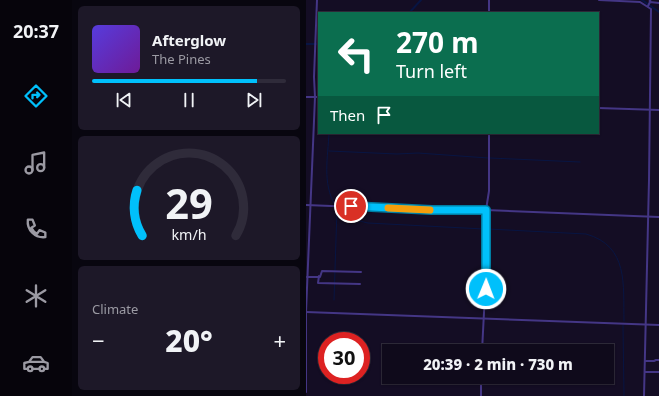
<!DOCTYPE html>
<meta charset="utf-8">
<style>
body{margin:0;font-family:"Noto Sans",sans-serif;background:#1d1828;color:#f1f3f6;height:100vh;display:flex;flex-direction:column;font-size:15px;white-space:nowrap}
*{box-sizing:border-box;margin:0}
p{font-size:13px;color:#9b9aa3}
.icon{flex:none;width:22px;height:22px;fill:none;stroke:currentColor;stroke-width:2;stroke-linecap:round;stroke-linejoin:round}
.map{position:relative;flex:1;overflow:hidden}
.side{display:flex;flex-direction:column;gap:6px;padding:6px;background:#08060f;width:234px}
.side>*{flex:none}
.guide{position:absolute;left:12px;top:12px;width:281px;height:122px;border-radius:0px;box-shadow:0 1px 3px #0004,0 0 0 1px #2f2b3a;background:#0b6e4f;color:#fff;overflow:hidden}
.speed{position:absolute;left:12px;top:332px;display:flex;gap:8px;font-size:20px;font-weight:700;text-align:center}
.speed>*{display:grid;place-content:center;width:52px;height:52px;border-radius:50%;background:#0f0a1b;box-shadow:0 1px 3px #0004,0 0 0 1px #2f2b3a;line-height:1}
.speed .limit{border:6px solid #d22;background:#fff;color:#111}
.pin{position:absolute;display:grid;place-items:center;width:34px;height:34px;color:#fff;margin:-17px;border:2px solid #fff;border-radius:50%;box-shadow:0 1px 4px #0007}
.me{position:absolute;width:44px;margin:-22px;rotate:1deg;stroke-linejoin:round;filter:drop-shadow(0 0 3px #0008)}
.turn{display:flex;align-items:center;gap:14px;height:84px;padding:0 12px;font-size:18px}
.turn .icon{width:52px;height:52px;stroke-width:2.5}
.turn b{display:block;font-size:28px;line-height:34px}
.then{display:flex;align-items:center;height:38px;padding:0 12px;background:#0003;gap:8px;font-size:15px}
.big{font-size:30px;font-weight:800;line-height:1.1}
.side .tile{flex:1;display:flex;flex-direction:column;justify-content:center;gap:6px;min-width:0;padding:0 14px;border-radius:6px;background:#1d1828}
.side .dial{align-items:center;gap:0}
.dial svg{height:104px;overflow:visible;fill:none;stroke:#2f2b3a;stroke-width:7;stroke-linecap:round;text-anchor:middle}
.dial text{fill:#f1f3f6;stroke:none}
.song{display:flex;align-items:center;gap:12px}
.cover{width:48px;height:48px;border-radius:6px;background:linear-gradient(135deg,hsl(250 70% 55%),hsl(280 70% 35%))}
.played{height:4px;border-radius:2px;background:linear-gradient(90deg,#00c0fb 85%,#2f2b3a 85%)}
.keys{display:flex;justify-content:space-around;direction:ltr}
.heat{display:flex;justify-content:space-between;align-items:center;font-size:22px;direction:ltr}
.trip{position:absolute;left:76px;top:344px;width:232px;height:40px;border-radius:0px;background:#0f0a1b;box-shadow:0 1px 3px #0004,0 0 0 1px #2f2b3a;font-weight:800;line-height:40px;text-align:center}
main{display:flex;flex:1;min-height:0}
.menu{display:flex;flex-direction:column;width:72px;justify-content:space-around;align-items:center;background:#06040b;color:#9b9aa3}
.menu .icon{width:28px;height:28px}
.menu .current{color:#00c0fb}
.menu b{font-size:18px;color:#f1f3f6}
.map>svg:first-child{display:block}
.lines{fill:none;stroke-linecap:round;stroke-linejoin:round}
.stream{stroke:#081543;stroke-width:1}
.canal{stroke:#081543;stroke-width:2}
.minor{stroke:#443685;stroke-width:2}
.tertiary{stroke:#443685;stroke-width:2.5}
.route-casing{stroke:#007da3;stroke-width:10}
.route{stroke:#00c0fb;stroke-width:7}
.slow{stroke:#f59e0b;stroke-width:7}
</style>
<main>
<nav class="menu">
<b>20:37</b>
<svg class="icon current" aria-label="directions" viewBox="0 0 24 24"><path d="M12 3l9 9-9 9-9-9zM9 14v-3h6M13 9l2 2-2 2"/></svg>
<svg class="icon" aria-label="music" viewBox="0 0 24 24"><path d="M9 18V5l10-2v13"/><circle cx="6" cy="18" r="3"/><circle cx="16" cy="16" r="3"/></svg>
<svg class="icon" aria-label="phone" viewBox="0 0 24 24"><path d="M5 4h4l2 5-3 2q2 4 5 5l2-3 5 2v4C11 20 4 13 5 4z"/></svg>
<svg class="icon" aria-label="climate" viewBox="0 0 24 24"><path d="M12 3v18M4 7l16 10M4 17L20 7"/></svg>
<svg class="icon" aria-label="car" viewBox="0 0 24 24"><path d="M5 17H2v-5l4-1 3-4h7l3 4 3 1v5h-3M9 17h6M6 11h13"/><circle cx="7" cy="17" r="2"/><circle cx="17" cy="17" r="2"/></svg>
</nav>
<section class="side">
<div class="tile">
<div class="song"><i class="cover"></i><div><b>Afterglow</b><p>The Pines</p></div></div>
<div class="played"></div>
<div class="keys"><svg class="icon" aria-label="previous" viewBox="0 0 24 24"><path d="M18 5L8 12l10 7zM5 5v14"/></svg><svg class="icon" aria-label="pause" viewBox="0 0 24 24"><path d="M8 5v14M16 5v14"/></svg><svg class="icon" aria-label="next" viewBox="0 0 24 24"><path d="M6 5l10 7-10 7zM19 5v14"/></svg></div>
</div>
<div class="tile dial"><svg viewBox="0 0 100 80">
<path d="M14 69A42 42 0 1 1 86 69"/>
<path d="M14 69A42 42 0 0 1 10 34" stroke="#00c0fb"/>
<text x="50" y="56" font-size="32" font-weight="700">29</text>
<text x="50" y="72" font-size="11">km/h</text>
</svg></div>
<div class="tile"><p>Climate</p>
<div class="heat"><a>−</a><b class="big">20°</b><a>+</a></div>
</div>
</section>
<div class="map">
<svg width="353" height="396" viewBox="0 0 353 396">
<rect width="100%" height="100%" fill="#140d24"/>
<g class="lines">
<g class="stream">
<path d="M23 133C22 157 16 183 29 205"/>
<path d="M23 151 91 154 112 153 182 158"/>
<path d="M184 158 274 162"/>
<path d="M30 208C39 217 49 220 62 223L178 229"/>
<path d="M182 229 280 234C323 246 317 285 318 321"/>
<path d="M28 300 31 209"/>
<path d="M317 325 318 396"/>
</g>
<g class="canal">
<path d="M336 0 353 12"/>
<path d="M103 13 115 0"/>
<path d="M0 44H13"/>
</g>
<g class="minor">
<path d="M293 0 334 2 345 9 343 180 338 396"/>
<path d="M342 6 344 2 353 3"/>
<path d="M183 13V0"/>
<path d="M0 97H13"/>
<path d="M292 108 353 110"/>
<path d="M0 205 126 210H180L183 191V133"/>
<path d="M13 276 12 283 54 284"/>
<path d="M1 277H14L16 271 55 272"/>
<path d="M0 312 353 325"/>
<path d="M176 351 180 274V210L353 217"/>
<path d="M339 361H348L350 360H353"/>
<path d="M339 372H353"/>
<path d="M175 377V396"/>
<path d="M0 392V312L9 97 8 77 11 0"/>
</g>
<path class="tertiary" d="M344 2V0"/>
</g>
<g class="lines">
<g class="route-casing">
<path id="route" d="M45 206 126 210H180V289"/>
</g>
<use href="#route" class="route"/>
<path class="slow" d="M82 208 124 210"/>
</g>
</svg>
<div class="speed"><div class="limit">30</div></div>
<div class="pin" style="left:45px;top:206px;background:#d93025"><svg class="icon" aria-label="arrive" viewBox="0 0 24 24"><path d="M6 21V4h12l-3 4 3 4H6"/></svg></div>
<svg class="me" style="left:180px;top:289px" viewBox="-20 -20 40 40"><circle r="17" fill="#00c0fb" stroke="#fff" stroke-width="3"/><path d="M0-11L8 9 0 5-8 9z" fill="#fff"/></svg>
<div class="trip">20:39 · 2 min · 730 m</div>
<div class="guide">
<div class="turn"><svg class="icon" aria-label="left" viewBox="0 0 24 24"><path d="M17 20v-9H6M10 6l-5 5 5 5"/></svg><div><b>270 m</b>Turn left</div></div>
<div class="then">Then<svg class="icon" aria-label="arrive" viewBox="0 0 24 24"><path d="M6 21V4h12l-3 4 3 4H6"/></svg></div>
</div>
</div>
</main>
